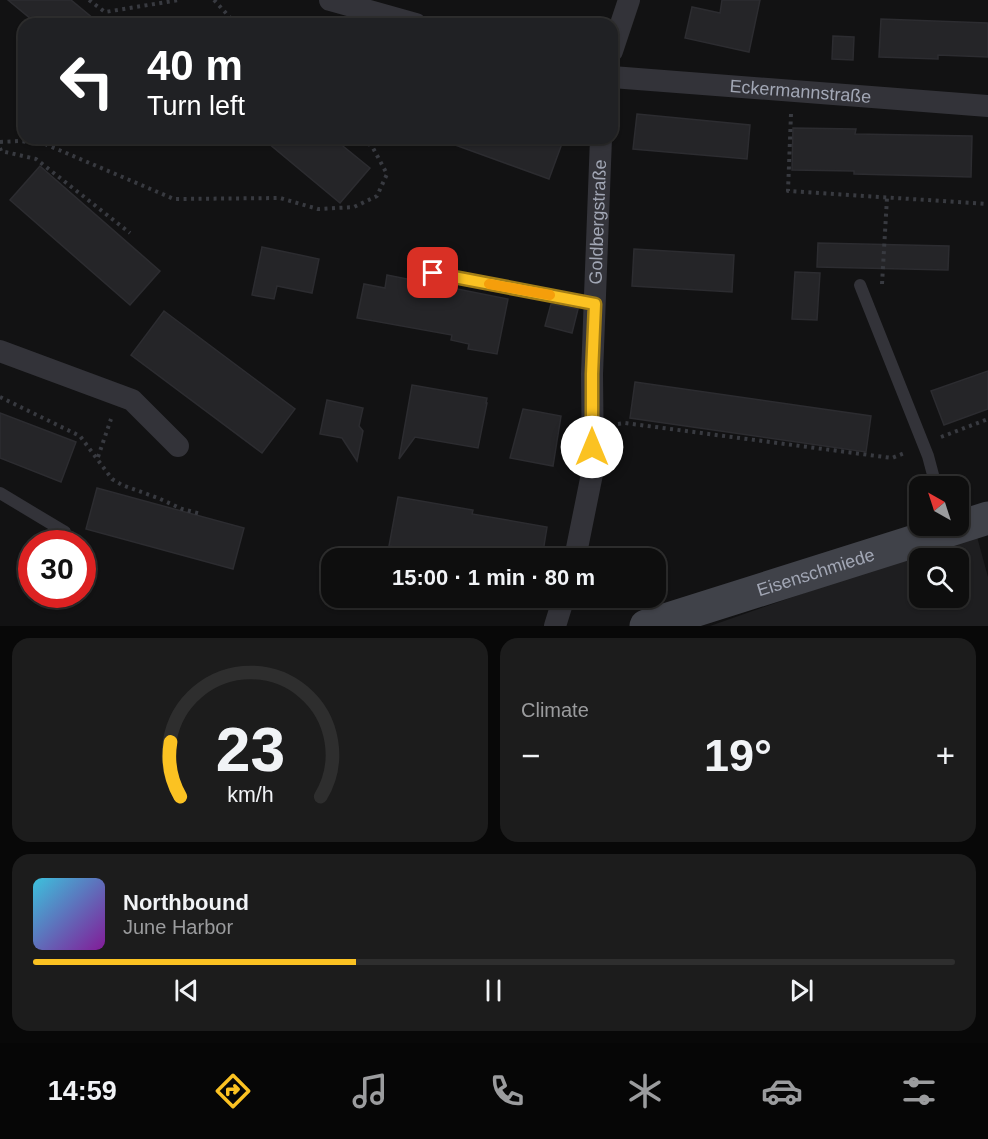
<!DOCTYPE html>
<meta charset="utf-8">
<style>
body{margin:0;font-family:Helvetica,sans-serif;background:#1c1c1c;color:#f1f3f6;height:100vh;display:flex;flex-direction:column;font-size:22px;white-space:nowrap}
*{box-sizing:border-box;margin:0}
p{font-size:20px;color:#9b9c9e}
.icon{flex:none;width:33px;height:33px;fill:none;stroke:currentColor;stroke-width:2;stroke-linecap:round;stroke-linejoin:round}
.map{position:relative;height:626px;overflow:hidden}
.side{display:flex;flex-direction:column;gap:12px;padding:12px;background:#080808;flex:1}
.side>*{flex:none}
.top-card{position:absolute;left:18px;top:18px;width:600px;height:126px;border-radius:18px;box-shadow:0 2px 4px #0004,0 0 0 2px #2e2e2e;background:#202124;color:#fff;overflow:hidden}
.needle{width:39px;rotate:321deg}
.buttons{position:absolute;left:909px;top:476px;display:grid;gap:12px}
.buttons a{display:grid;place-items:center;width:60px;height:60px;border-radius:12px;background:#0e0e0e;box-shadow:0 2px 4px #0004,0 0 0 2px #2e2e2e;font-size:30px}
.speed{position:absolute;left:18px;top:530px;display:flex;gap:12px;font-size:30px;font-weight:700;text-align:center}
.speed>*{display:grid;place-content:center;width:78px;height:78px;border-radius:50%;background:#0e0e0e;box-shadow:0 2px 4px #0004,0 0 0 2px #2e2e2e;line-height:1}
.speed .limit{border:9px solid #d22;background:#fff;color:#111}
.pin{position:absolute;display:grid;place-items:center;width:51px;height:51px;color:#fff;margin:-26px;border-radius:12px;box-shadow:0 3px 9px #0006}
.me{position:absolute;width:66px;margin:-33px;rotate:0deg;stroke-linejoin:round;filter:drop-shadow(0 0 4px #0008)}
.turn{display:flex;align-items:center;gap:21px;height:126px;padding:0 30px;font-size:27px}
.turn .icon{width:78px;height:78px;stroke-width:2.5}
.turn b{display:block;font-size:42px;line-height:51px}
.big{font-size:45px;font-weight:700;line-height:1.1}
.side .widget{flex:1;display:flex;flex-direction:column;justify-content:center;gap:9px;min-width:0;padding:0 21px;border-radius:18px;background:#1c1c1c}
.side .dial{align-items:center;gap:0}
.dial svg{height:156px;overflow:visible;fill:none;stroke:#2e2e2e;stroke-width:7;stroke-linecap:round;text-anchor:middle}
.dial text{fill:#f1f3f6;stroke:none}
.song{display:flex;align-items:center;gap:18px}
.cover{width:72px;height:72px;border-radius:9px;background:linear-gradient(135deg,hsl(190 70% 55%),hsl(290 70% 35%))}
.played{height:6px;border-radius:3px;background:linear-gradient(90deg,#fbc222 35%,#2e2e2e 35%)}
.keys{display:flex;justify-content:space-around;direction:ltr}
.heat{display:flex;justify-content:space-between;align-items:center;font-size:33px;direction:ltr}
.side .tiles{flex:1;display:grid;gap:12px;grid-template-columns:1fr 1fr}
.widget:last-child{grid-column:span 2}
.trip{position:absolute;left:321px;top:548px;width:345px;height:60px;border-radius:18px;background:#0e0e0e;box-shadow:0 2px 4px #0004,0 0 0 2px #2e2e2e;font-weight:700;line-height:60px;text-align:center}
.tab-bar{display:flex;height:96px;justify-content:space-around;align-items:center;background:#060606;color:#9b9c9e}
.tab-bar .icon{width:42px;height:42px}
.tab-bar .current{color:#fbc222}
.tab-bar b{font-size:27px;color:#f1f3f6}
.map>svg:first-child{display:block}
.built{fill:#1e1e20;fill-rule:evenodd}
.building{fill:#252528;stroke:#2c2c30;stroke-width:1.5}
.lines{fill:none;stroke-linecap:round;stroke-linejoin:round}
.path{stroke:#383a40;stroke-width:4;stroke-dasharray:3 4.5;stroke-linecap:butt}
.lane{stroke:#333339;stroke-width:12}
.street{stroke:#333339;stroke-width:22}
.secondary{stroke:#404249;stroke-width:33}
.route-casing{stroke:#a37e16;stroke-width:15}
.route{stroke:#fbc222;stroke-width:10}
.slow{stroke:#f59e0b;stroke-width:10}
.labels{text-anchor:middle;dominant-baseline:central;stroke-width:6;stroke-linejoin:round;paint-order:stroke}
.street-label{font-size:18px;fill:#a2a7b5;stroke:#0d0d0e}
</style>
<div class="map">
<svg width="988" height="626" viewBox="0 0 988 626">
<rect width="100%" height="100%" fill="#121213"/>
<path class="built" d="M976 533 988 577V626H710ZM920 558H958V597H920Z"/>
<g class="building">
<path d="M8 0H71L100 24H37Z"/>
<path d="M722 0H760L749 52 685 38 692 7 720 13Z"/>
<path d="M881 19 988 23V57L938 55V59L879 57Z"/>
<path d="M833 36 854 37 853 60 832 59Z"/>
<path d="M637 114 750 125 747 159 633 149Z"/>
<path d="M793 128 856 129 855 134 972 136 971 177 854 174V171L792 170Z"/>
<path d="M262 138H333L370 168 340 203Z"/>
<path d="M444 138H564L549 179 444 141Z"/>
<path d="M40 166 160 271 130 305 10 200Z"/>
<path d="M818 243 949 246 948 270 817 267Z"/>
<path d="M262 247 319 259 312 293 277 286 274 299 252 295Z"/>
<path d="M634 249 734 255 732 292 632 286Z"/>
<path d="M795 272 820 273 817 320 792 319Z"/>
<path d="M387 275 508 299 497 354 468 349 469 344 451 340 452 335 357 318 364 284 385 288Z"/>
<path d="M551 304 578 309 572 333 545 326Z"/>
<path d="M164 311 295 409 262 453 131 355Z"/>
<path d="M988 371V409L944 425 931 391Z"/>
<path d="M635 382 871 416 866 452 630 418Z"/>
<path d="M412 385 487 398 486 403H487L478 448 415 437 399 459Z"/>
<path d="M327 400 363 408 359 426 363 431 357 461 342 438 320 434Z"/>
<path d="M523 409 561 416 553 466 510 458Z"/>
<path d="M0 413 76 442 61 482 0 458Z"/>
<path d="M97 488 244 528 233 569 86 529Z"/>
<path d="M398 497 473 510 472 514 547 527 542 558H459L389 546Z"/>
</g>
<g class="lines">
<g class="path">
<path d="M89 0 105 12 179 0"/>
<path d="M214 0 236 24"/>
<path d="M791 114 788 191 988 204"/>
<path d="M0 142 20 141 45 144 174 199 280 198 318 209 354 207 377 196 387 174 373 148 363 138"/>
<path d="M0 148 1 151 36 159 130 233"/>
<path d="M882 284 887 198"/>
<path d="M0 397 80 436 112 479 122 485 158 498 182 509 201 514"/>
<path d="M618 424 625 423 892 458 907 452"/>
<path d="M941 437 988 419"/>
<path d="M98 457 111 419"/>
</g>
<g class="lane">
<path d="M433 273 595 304"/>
<path d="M860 285 928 456 936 486"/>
<path d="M0 493 65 532"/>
</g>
<g class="street">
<path d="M330 0 416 24"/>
<path d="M612 51 629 0"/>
<path id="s1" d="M612 77 988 106"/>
<path d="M0 351 132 400 178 446"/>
<path id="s2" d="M575 558 593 469 592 374 601 138"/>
<path d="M555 626 564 597"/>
</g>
<path class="secondary" id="s3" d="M646 626 988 518"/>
</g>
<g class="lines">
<g class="route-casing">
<path id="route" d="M433 273 595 304 592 374V447"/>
</g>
<use href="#route" class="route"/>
<path class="slow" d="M489 284 550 295"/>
</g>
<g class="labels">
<g class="street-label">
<text stroke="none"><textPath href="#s1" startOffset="189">Eckermannstraße</textPath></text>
<text stroke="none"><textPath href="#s2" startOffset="338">Goldbergstraße</textPath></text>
<text stroke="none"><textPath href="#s3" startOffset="178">Eisenschmiede</textPath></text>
</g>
</g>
</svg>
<div class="buttons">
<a><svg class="needle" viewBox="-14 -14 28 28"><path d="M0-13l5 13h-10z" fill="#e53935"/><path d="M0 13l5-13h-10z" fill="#9b9c9e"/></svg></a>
<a><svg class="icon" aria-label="search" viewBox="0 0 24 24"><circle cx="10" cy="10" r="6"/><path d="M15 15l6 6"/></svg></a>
</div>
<div class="speed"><div class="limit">30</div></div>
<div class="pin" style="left:433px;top:273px;background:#d93025"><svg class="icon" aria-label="arrive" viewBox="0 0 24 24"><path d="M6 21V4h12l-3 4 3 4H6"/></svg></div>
<svg class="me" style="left:592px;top:447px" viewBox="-20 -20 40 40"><circle r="19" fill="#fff"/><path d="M0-13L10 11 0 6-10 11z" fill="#fbc222"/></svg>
<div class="trip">15:00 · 1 min · 80 m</div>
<div class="top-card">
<div class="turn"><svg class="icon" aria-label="left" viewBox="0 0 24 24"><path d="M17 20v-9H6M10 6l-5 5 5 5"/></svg><div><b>40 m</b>Turn left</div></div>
</div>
</div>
<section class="side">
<div class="tiles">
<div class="widget dial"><svg viewBox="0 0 100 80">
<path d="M14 69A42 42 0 1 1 86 69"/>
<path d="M14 69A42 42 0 0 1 9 41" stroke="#fbc222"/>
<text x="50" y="56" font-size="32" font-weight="700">23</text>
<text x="50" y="72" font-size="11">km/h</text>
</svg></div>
<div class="widget"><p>Climate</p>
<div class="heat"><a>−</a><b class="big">19°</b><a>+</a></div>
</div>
<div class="widget">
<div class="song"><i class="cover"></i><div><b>Northbound</b><p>June Harbor</p></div></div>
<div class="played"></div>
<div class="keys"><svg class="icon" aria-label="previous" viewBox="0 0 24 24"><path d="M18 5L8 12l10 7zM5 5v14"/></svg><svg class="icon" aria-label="pause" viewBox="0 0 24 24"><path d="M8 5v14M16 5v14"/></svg><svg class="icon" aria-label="next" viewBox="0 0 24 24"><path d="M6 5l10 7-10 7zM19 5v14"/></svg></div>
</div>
</div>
</section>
<nav class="tab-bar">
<b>14:59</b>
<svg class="icon current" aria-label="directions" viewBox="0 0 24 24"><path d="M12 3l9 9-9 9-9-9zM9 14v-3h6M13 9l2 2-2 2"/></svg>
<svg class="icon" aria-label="music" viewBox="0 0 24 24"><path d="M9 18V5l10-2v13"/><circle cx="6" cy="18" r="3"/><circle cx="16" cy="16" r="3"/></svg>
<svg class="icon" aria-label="phone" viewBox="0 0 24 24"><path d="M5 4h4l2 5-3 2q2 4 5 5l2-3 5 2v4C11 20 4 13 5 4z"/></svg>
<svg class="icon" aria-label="climate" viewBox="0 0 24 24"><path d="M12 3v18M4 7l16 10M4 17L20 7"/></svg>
<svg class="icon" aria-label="car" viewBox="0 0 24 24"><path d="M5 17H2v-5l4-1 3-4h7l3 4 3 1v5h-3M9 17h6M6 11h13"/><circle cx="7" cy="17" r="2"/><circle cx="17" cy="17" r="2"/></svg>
<svg class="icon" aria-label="filters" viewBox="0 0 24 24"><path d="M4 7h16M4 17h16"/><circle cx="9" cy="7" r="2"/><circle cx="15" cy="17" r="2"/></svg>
</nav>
